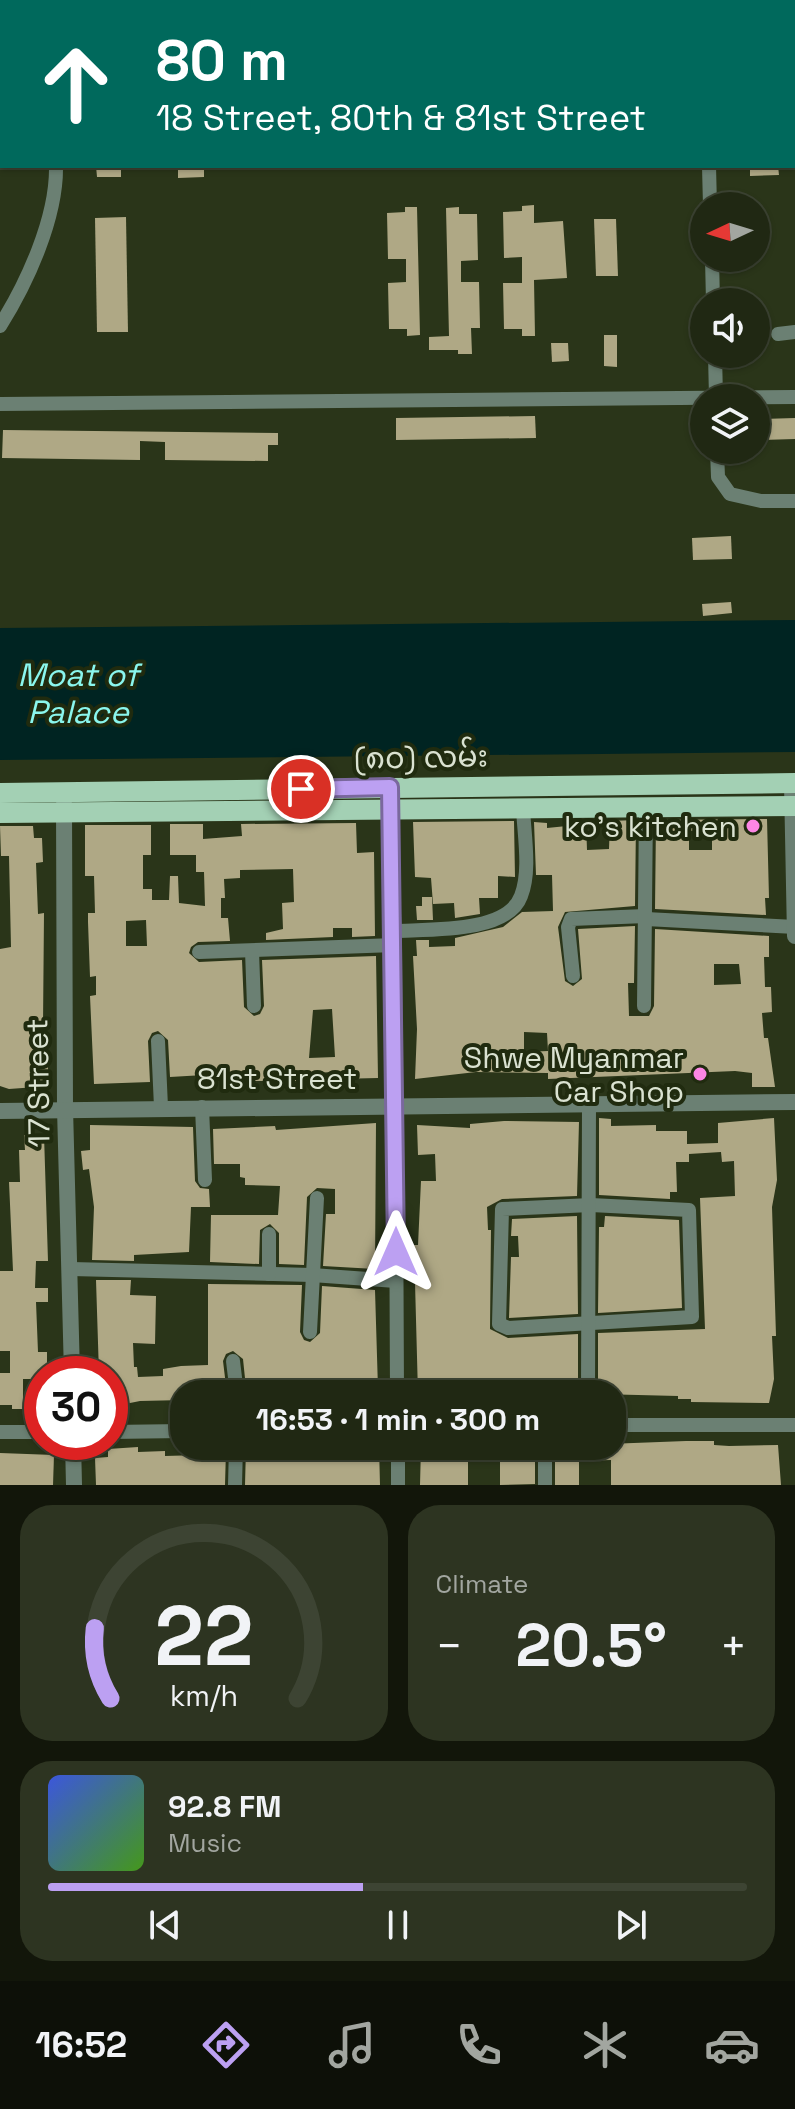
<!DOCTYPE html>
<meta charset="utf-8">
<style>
body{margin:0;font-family:"Space Grotesk","Noto Sans Myanmar",sans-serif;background:#2d3421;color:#f1f3f6;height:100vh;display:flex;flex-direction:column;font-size:30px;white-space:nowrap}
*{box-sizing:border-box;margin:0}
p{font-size:26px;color:#a2a6a0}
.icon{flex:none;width:44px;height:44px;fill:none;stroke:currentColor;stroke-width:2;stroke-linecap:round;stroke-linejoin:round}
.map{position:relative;height:1485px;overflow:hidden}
.panel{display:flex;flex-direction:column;gap:20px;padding:20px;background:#12160a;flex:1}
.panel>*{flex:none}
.hud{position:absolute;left:0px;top:0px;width:796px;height:168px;box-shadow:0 2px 6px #0004,0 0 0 2px #3d4433;background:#00695c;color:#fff;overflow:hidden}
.needle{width:52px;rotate:266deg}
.fabs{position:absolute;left:690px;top:192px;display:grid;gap:16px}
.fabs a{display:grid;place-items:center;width:80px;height:80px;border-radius:50%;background:#202813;box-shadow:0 2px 6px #0004,0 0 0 2px #3d4433;font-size:40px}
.speed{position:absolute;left:24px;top:1356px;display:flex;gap:16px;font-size:40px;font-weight:700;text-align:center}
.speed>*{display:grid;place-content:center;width:104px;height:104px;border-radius:50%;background:#202813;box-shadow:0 2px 6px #0004,0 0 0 2px #3d4433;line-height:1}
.speed .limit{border:12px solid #d22;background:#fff;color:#111}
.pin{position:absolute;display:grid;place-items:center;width:68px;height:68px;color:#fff;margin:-34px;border:4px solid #fff;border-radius:50%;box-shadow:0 2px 8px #0007}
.me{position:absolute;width:88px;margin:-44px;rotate:0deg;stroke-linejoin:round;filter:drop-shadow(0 0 6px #0008)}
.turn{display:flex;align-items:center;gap:28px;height:168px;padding:0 24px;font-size:36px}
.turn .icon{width:104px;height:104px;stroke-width:2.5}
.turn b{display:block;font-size:56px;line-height:68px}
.big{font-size:60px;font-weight:700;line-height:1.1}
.panel .card{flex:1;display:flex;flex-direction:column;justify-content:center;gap:12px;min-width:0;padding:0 28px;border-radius:32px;background:#2d3421}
.panel .dial{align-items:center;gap:0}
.dial svg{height:208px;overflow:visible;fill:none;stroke:#3d4433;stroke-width:7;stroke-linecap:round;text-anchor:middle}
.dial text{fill:#f1f3f6;stroke:none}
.song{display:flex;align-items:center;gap:24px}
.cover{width:96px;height:96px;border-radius:12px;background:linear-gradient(135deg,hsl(230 70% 55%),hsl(100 70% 35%))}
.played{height:8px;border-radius:4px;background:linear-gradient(90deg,#bca0f2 45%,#3d4433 45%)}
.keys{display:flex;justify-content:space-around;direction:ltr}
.heat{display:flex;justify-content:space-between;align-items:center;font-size:44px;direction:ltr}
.panel .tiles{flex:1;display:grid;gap:20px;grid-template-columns:1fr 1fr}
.card:last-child{grid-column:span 2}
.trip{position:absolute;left:170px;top:1380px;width:456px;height:80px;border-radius:32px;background:#202813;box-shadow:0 2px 6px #0004,0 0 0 2px #3d4433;font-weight:700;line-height:80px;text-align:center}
.dock{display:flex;height:128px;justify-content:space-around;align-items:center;background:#0d1008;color:#a2a6a0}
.dock .icon{width:56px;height:56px}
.dock .current{color:#bca0f2}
.dock b{font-size:36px;color:#f1f3f6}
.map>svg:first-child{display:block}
.water{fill:#002422}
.building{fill:#afa885;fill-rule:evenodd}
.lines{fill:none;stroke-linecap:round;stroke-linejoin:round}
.minor{stroke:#6b8073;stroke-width:14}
.tertiary{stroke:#6b8073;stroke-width:16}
.primary{stroke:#a3d0b4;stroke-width:20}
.route-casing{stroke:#7a689d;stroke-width:20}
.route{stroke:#bca0f2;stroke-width:14}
.poi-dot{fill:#fc86e4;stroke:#202b0f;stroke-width:3}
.labels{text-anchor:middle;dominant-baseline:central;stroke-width:8;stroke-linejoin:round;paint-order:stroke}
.street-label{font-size:30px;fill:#dae2d1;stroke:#202b0f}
.poi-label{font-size:30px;fill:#dae2d1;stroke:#202b0f;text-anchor:end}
.water-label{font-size:32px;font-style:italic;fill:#8af6ed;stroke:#202b0f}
</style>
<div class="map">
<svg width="795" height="1485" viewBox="0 0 795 1485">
<rect width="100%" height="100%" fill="#2a3519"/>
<path class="water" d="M795 620V752L0 760V628Z"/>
<g class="building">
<path d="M96 166H121V177H97Z"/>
<path d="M178 166H204V177L178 178Z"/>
<path d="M750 166H778L779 175 750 176Z"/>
<path d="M534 205V223L563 221 567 278 534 280 535 336H522V329H504L503 283H522V257L504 258 503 212 522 211V206Z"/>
<path d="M405 207H417L420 335 407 336V329H389L388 283 406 282V259H388L387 213 405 212Z"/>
<path d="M459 207V214H477L478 260 461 261V282H479L480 328H471L472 354H458V350H429V337L449 336 446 208Z"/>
<path d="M126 217 128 332H97L95 218Z"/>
<path d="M594 219H616L618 276H596Z"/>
<path d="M604 335H617V367L604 366Z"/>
<path d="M551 343H568L569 361 552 362Z"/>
<path d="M535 416 536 438 396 440V418Z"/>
<path d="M795 418V439L762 440 761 419Z"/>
<path d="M3 430 278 433V445H268V461L165 460V442L140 441V460L2 458Z"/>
<path d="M731 536 732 559 693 560 692 538Z"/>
<path d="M731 602 732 613 703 616 702 604Z"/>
<path d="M767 819 769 898H765L766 915 655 909 656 820ZM712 830V850H689V831Z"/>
<path d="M636 820 635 906 565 912 558 927 565 981 573 986 582 979 578 929 635 926 634 983H628L629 1016H649L654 1006 655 929 769 936V957H764L765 987H771L772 1012 762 1013 764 1038H768L775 1087H752V1073L735 1071 548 1079V1073L476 1072 415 1079 417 1029 413 956H417L416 940H429V947L455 946V938L503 927 522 912 553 911 552 875H536L534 822 547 823V828L567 826V821H586L587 850 609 849 610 821ZM714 964H739L741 984 714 985ZM524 1032 547 1033 548 1051 524 1052Z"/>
<path d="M514 821 515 877 498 876V898H479L480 914 455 918 454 903 433 904 431 878 415 877 413 822Z"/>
<path d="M356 823 357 853 374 852 375 936 352 937V928H333V937L266 940V933L283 929 282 903 294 902 293 869 240 870V878L224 879 225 898H221V918H228L230 941 198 942 191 947 189 953 199 962 242 960 244 1007 254 1016 260 1014 264 1006 262 960 376 956 378 1078 336 1079 335 1072 310 1073V1080L298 1081H205L204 1075 170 1077 168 1040 158 1031 152 1033 148 1041 150 1082 94 1084 90 996 96 995V976L90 977 88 922V913H95L94 876H85V825H151V855H143V889H152V900H169L170 876H178L179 903 205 906 204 872H196V855H170V824H203V839L242 836 241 824ZM146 920 147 946H126V921ZM332 1009 335 1057 309 1058 313 1010Z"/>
<path d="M0 826H33L34 838H42L43 862 36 863 38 914 44 913 43 1026 50 1086 9 1089 0 1086V949L11 947 9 856H1Z"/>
<path d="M422 897H432L433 920H417L416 906H422Z"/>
<path d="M599 1118 611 1119V1126L656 1125V1131H687V1144L718 1143V1123L774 1118 777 1180 772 1207 776 1336H772L774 1379 769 1403 691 1402V1399H678V1396L598 1394V1333L705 1329 700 1198 735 1196 734 1161 722 1162 721 1152 689 1154V1162H676L677 1192H670V1199L599 1195Z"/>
<path d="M504 1121 579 1122 577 1196 502 1199 487 1207 488 1230H491L490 1329 508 1338 578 1334V1394H418L414 1245H418L421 1181H436L435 1154 418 1155 417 1125 470 1128V1124Z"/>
<path d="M376 1123 375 1269 323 1266 326 1214H335V1189L317 1188 307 1197 304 1265 279 1264V1233L270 1224 260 1230 259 1264 210 1262 211 1215H278L280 1186 245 1185V1178L240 1177V1164H214L213 1129 275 1126 276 1130Z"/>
<path d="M90 1125 193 1127 195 1181 200 1188 209 1189 210 1207H191L189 1252 134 1255V1261L92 1260 94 1207 89 1169 83 1170 81 1151 90 1150Z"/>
<path d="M24 1135H44L48 1261H36L35 1288H48V1302H36L38 1352H47V1374H42V1379H23V1409H12V1405H0V1373H10V1351H0V1271H13L9 1182H20L19 1150H25Z"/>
<path d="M577 1216 578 1314 509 1318 511 1257H519L518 1236H511L512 1219Z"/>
<path d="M605 1216 679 1220 682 1308 598 1313 599 1227H604Z"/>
<path d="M96 1280H131L130 1295 156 1296 155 1344 133 1343 134 1367H137L138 1377 163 1376V1369L181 1366 208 1365V1284L302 1285 300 1332 304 1340 310 1342 320 1333 322 1286 375 1290 378 1389 361 1390V1394H260V1387L246 1388 243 1359 233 1351 226 1354 223 1361 227 1394H184V1400L140 1401 110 1407V1374H99Z"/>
<path d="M686 1441H714V1445L729 1446 778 1445 781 1485H611V1460L579 1461V1485H555V1446Z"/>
<path d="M259 1446V1450L284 1448 285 1453 316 1452V1446H327L338 1448 339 1457H364L363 1446H379L380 1485H245L246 1447Z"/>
<path d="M421 1446H528L529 1453 535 1452V1484L500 1485V1462L468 1461V1485H420Z"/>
<path d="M138 1447V1452L165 1451V1456L199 1455V1449L226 1450 225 1485H96L95 1458 108 1457V1449Z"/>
<path d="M0 1453 54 1455 53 1485H0Z"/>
</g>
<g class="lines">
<g class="minor">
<path d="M33 0V2"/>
<path d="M54 0V2"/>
<path d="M708 0V2"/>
<path d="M794 36H795"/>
<path d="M709 166 710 206"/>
<path d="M712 258 713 302"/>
<path d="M0 326C27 283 57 218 56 166"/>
<path d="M778 334 795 332"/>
<path d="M715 354 716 398"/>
<path d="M0 404 795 397"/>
<path d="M717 450 718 477 730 494 761 501H795"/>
<path d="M390 787 395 945 397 1394"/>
<path d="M646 919 795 927"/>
<path d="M394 931C427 929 507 934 521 896 531 871 524 834 523 808"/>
<path d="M252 951 254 1006"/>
<path d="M199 952 395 945"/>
<path d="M573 976 568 927 571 919 646 916"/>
<path d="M644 1006 646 808"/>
<path d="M158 1041 161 1107"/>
<path d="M202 1107 205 1180"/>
<path d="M591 1205 689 1210 692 1317 508 1328 499 1324 502 1209Z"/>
<path d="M71 1269 312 1275 396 1281"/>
<path d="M269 1274V1234"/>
<path d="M310 1332 317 1198"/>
<path d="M233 1361 237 1394"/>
<path d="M588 1394 589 1105"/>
<path d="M612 1425H795"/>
<path d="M0 1432H42"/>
<path d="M110 1432 184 1431"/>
<path d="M398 1446V1485"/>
<path d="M235 1485 236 1446"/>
<path d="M545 1485V1446"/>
</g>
<g class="tertiary">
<path d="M792 784 795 936"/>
<path d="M64 804 65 1108 72 1374"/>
<path d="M0 1111 795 1102"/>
<path d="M73 1442 74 1485"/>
</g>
<g class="primary">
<path d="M0 793 795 783"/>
<path d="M0 813 795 806"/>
</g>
</g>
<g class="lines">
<g class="route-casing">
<path id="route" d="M301 789 390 787 396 1252"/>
</g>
<use href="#route" class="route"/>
</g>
<g class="poi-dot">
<circle cx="753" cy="826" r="8"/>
<circle cx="700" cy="1074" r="8"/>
</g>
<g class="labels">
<g class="street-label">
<text transform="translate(421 757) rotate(-1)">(၈၀) လမ်း</text>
<text x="277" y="1078">81st Street</text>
<text transform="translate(38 1083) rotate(-91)">17 Street</text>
</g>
<g class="poi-label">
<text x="737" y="826">ko's kitchen</text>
<text x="684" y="1057">Shwe Myanmar<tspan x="684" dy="34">Car Shop</tspan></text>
</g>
<g class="water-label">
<text x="78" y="675">Moat of<tspan x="78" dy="37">Palace</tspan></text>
</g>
</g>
</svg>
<div class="fabs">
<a><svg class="needle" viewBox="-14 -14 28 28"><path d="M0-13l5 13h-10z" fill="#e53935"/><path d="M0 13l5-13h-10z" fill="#a2a6a0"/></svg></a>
<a><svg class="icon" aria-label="sound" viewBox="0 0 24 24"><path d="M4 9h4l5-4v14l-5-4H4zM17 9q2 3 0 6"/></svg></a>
<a><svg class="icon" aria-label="layers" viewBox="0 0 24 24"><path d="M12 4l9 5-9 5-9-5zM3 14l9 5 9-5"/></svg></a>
</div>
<div class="speed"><div class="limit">30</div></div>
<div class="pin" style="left:301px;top:789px;background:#d93025"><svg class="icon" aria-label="arrive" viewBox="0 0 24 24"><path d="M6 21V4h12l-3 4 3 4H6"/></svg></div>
<svg class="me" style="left:396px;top:1252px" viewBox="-20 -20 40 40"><path d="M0-17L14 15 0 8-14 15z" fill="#bca0f2" stroke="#fff" stroke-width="4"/></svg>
<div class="trip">16:53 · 1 min · 300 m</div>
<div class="hud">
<div class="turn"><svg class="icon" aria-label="ahead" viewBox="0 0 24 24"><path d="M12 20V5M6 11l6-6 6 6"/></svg><div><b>80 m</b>18 Street, 80th &amp; 81st Street</div></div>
</div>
</div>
<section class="panel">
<div class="tiles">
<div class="card dial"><svg viewBox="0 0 100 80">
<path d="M14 69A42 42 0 1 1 86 69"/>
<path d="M14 69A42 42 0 0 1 8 42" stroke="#bca0f2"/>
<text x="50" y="56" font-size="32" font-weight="700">22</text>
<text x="50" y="72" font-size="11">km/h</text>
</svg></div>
<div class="card"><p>Climate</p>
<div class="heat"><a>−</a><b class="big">20.5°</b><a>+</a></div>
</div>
<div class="card">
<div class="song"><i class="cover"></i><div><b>92.8 FM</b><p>Music</p></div></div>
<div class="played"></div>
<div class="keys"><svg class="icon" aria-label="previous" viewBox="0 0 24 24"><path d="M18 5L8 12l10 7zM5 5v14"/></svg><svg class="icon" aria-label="pause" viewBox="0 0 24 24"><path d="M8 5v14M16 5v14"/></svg><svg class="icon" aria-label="next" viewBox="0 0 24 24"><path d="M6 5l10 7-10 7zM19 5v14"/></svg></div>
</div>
</div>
</section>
<nav class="dock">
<b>16:52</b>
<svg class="icon current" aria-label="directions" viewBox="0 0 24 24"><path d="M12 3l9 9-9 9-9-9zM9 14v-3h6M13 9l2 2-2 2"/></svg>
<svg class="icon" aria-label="music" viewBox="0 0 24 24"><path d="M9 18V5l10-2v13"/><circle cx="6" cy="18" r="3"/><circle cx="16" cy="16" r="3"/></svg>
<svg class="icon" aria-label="phone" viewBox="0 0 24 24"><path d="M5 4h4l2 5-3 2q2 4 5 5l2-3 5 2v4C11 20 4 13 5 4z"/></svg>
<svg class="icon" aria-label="climate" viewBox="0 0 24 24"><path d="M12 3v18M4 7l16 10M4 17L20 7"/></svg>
<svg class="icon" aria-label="car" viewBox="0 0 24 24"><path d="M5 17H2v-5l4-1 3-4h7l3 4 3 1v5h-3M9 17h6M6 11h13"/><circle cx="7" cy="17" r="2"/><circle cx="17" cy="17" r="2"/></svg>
</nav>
